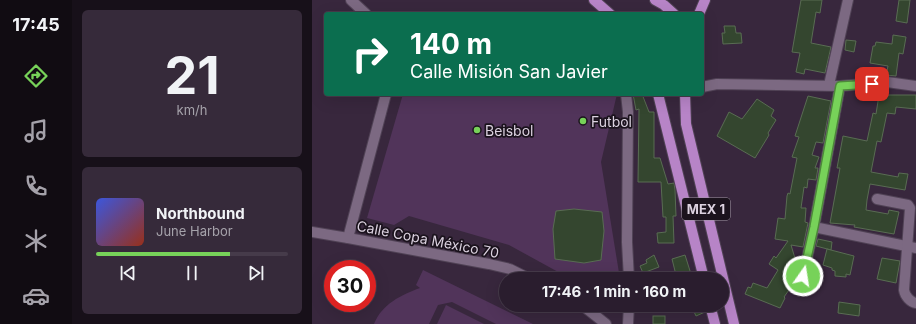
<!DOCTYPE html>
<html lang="es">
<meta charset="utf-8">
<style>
body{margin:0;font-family:Inter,sans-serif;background:#362a3a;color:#f1f3f6;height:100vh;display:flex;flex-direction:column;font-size:15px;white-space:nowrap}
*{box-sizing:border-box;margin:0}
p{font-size:13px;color:#a5a2aa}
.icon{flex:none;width:22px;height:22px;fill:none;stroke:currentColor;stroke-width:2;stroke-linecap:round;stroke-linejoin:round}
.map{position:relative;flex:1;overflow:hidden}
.sheet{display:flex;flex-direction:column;gap:10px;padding:10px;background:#171019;width:240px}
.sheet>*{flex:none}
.top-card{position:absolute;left:12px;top:12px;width:380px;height:84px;border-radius:4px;box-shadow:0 4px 16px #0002,0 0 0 1px #463b4a;background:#0b6e4f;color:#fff;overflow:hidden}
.speed{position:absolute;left:12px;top:260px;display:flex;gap:8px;font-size:20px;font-weight:700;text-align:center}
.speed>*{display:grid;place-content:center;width:52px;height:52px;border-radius:50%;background:#2a1d2e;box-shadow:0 4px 16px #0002,0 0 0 1px #463b4a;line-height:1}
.speed .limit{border:6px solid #d22;background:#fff;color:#111}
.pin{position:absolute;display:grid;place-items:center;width:34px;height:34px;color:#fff;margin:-17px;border-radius:8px;box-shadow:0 2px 6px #0006}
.me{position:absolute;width:44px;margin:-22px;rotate:13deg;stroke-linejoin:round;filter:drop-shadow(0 0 3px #0008)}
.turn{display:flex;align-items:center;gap:14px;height:84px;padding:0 20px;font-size:18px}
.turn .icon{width:52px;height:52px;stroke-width:2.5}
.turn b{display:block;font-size:28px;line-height:34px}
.sheet .widget{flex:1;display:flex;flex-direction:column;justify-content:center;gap:6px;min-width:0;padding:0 14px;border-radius:6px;background:#362a3a}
.sheet .dial{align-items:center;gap:0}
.dial b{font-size:52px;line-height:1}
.song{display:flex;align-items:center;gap:12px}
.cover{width:48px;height:48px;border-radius:6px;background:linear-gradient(135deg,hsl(230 70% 55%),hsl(10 70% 35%))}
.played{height:4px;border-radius:2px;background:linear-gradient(90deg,#77d259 70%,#463b4a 70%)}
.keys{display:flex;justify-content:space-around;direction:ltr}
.trip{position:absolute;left:187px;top:272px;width:230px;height:40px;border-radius:20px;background:#2a1d2e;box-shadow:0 4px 16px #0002,0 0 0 1px #463b4a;font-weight:700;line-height:40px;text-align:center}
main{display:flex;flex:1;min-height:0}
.menu{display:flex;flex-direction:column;width:72px;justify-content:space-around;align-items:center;background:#110c12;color:#a5a2aa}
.menu .icon{width:28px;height:28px}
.menu .active{color:#77d259}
.menu b{font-size:18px;color:#f1f3f6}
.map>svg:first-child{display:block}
.green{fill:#51345a}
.building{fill:#34462f;stroke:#596c53}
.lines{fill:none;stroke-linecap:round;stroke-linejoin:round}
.minor-casing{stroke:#504255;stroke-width:12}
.major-casing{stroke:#504255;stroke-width:12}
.minor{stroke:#7c6982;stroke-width:10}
.major{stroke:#b784c7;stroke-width:10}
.route-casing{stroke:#4d883a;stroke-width:10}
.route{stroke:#77d259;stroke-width:7}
.poi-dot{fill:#77d259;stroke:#1b131d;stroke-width:1.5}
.labels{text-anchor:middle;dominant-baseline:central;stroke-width:3.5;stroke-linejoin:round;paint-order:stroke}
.shield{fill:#1b131d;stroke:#a299a6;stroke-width:1}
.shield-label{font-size:13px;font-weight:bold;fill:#dcd2e0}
.poi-label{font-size:14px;fill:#dcd2e0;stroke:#1b131d;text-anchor:start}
.street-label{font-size:14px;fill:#dcd2e0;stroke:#1b131d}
</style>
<main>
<nav class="menu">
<b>17:45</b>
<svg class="icon active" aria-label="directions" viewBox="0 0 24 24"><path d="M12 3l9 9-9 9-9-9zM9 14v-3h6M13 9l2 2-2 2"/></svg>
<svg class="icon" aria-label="music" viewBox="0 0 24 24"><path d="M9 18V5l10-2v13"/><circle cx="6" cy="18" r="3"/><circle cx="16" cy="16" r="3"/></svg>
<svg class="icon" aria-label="phone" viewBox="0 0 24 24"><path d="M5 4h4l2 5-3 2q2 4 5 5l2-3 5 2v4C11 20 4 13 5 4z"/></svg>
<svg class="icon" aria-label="climate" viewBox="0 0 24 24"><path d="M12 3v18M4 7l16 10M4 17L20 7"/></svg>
<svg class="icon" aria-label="car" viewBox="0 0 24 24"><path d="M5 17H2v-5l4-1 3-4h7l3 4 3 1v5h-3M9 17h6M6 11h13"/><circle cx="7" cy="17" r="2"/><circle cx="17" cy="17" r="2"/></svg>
</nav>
<section class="sheet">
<div class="widget dial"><b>21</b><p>km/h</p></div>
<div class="widget">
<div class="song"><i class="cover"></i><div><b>Northbound</b><p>June Harbor</p></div></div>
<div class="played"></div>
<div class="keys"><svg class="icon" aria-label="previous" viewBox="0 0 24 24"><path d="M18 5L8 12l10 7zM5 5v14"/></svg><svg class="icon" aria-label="pause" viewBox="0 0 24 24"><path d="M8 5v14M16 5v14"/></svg><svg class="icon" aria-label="next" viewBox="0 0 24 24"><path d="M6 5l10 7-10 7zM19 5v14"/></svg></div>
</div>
</section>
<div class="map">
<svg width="604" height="324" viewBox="0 0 604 324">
<rect width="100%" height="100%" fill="#38273d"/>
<g class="green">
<path d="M91 94H305L289 162 308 279H259L197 245 97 216 82 225 55 218Z"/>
<path d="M111 270 221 324H184L140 302 126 305 117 324H62C70 304 89 295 108 288L104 285Z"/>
<path d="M134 305 172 324H125Z"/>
</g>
<g class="building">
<path d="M489 0H510L508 13 504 12 499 43 519 47 513 73 493 69 492 74 484 72 488 53 480 52Z"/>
<path d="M587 0H598L595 23 584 21Z"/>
<path d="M412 26H423L424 33H429L430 43 411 44 410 33H413Z"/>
<path d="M581 35 594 37 591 54 587 53 584 76 574 75 576 66 558 63 561 46H563L564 42 580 44Z"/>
<path d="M534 40 544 41 542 52 533 50Z"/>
<path d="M321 94H330L337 112H342V158H348L356 184 362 183 363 190 364 216H361L362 243H346L345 233 354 232V217H351L349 182H326L327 109 324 110Z"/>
<path d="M567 95H604V109L584 107 583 114 575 113 569 142 565 141 559 172 586 177 587 173 596 174 593 190 558 184 555 200 554 210 576 214 577 210 587 212 582 234 542 227 543 225 518 223 528 168H525L531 136 555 141 561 113 564 114Z"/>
<path d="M496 96 519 101 511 143 504 142 500 155 507 157 503 168H506L504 180 496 179 495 188 492 187 489 208H494L493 222 496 223 491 247 479 245 485 265 479 274 477 285 479 287 472 297 473 298 468 308 433 294 436 287 439 288 441 283 455 288 466 270 457 264 462 256 464 258 476 241 463 239 466 218 473 219 475 196 476 193 478 194 485 158 480 157 487 137 483 136Z"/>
<path d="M445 99 462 110 459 116 464 120 456 133 457 135 443 158 405 136 417 112 430 119Z"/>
<path d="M262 209 290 212 292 231 289 260 272 263 243 259 241 229 244 211Z"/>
<path d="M506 239 520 242 519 250 504 246Z"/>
<path d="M515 249 542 256 538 275 534 274V277L523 276V271L520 270V268L511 265Z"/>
<path d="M342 255 347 267 331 273 328 266 335 263 334 260Z"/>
<path d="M373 255 379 274 375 275 376 279H365L360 259Z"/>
<path d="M570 258 588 261 584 283 565 279Z"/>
<path d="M527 302 548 305 547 316 526 313Z"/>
<path d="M379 305H390L393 312 384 316Z"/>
<rect x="341" y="316" width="12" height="8"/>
</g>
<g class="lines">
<g class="minor-casing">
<g id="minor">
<path d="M39 0 54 14"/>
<path d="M517 85 536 0"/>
<path d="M528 86 502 227 604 248"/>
<path d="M390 87 405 84 528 86 575 82 604 86"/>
<path d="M74 94 36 238 177 264 198 269 218 279"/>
<path d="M314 94 316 112 315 242 317 279"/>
<path d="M565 199 596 205 598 208 592 290C593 296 598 302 604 303"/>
<path d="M0 232 36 238"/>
<path d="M491 276 502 227"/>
<path d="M270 305 294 324"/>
<path d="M316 324 317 305"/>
</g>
</g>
<g class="major-casing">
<g id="major">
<path d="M282 0 298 14"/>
<path d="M343 0 352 5 362 14"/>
<path d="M387 14 393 0"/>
<path d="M346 94 392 279"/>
<path d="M373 94 374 124 422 324"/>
<path d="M398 305 403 324"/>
</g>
</g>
<use href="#minor" class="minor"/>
<use href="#major" class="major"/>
</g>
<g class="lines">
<g class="route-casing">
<path id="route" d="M491 276 502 227 528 86 560 84"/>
</g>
<use href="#route" class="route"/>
</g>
<g class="poi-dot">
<circle cx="271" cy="121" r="4"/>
<circle cx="165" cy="130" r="4"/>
</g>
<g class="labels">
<rect class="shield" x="370" y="198" width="48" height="22" rx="3"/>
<g class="shield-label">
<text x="394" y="209">MEX 1</text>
</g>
<g class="poi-label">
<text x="279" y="121">Futbol</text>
<text x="173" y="130">Beisbol</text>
</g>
<g class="street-label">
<text transform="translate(116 239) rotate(11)">Calle Copa México 70</text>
</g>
</g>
</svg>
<div class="speed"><div class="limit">30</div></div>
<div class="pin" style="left:560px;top:84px;background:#d93025"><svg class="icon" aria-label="arrive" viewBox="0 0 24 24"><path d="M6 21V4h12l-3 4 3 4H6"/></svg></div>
<svg class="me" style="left:491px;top:276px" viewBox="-20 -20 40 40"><circle r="17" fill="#77d259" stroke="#fff" stroke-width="3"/><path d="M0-11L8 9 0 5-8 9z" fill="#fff"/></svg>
<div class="trip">17:46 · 1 min · 160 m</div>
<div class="top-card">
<div class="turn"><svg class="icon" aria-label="right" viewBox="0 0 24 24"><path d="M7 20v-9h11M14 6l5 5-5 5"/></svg><div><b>140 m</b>Calle Misión San Javier</div></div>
</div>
</div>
</main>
